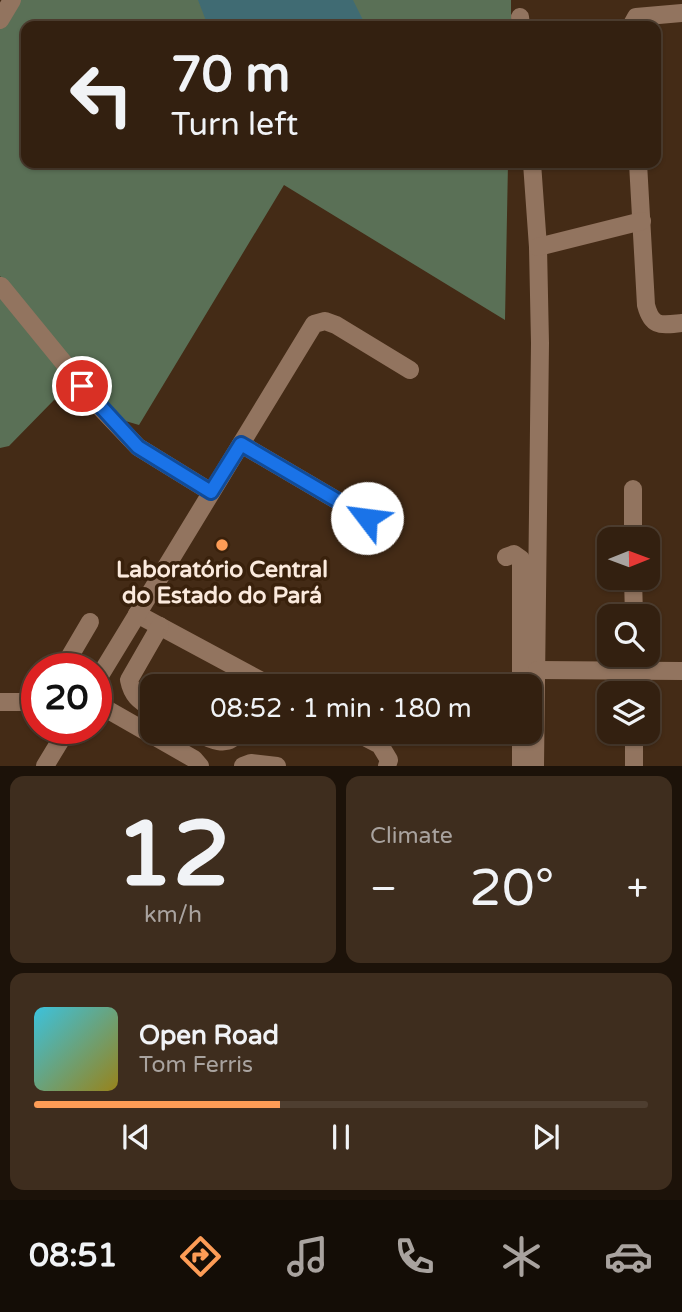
<!DOCTYPE html>
<meta charset="utf-8">
<style>
body{margin:0;font-family:"Varela Round",sans-serif;background:#3e2d1e;color:#f1f3f6;height:100vh;display:flex;flex-direction:column;font-size:26px;white-space:nowrap}
*{box-sizing:border-box;margin:0}
p{font-size:23px;color:#a9a39f}
.icon{flex:none;width:38px;height:38px;fill:none;stroke:currentColor;stroke-width:2;stroke-linecap:round;stroke-linejoin:round}
.map{position:relative;height:766px;overflow:hidden}
.details{display:flex;flex-direction:column;gap:10px;padding:10px;background:#1c1209;flex:1}
.details>*{flex:none}
.banner{position:absolute;left:21px;top:21px;width:640px;height:147px;border-radius:14px;box-shadow:0 2px 5px #0004,0 0 0 2px #4e3e30;background:#332010;color:#f1f3f6;overflow:hidden}
.needle{width:46px;rotate:89deg}
.buttons{position:absolute;left:597px;top:527px;display:grid;gap:14px}
.buttons a{display:grid;place-items:center;width:63px;height:63px;border-radius:14px;background:#332010;box-shadow:0 2px 5px #0004,0 0 0 2px #4e3e30;font-size:35px}
.speed{position:absolute;left:21px;top:653px;display:flex;gap:14px;font-size:35px;font-weight:700;text-align:center}
.speed>*{display:grid;place-content:center;width:91px;height:91px;border-radius:50%;background:#332010;box-shadow:0 2px 5px #0004,0 0 0 2px #4e3e30;line-height:1}
.speed .limit{border:10px solid #d22;background:#fff;color:#111}
.pin{position:absolute;display:grid;place-items:center;width:60px;height:60px;color:#fff;margin:-30px;border:4px solid #fff;border-radius:50%;box-shadow:0 2px 7px #0007}
.me{position:absolute;width:77px;margin:-38px;rotate:300deg;stroke-linejoin:round;filter:drop-shadow(0 0 5px #0008)}
.turn{display:flex;align-items:center;gap:24px;height:147px;padding:0 35px;font-size:32px}
.turn .icon{width:91px;height:91px;stroke-width:2.5}
.turn b{display:block;font-size:49px;line-height:60px}
.big{font-size:52px;font-weight:600;line-height:1.1}
.details .widget{flex:1;display:flex;flex-direction:column;justify-content:center;gap:10px;min-width:0;padding:0 24px;border-radius:14px;background:#3e2d1e}
.details .dial{align-items:center;gap:0}
.dial b{font-size:91px;line-height:1}
.song{display:flex;align-items:center;gap:21px}
.cover{width:84px;height:84px;border-radius:10px;background:linear-gradient(135deg,hsl(190 70% 55%),hsl(50 70% 35%))}
.played{height:7px;border-radius:4px;background:linear-gradient(90deg,#fd9c56 40%,#4e3e30 40%)}
.keys{display:flex;justify-content:space-around;direction:ltr}
.heat{display:flex;justify-content:space-between;align-items:center;font-size:38px;direction:ltr}
.details .tiles{flex:1;display:grid;gap:10px;grid-template-columns:1fr 1fr}
.widget:last-child{grid-column:span 2}
.trip{position:absolute;left:140px;top:674px;width:402px;height:70px;border-radius:14px;background:#332010;box-shadow:0 2px 5px #0004,0 0 0 2px #4e3e30;font-weight:600;line-height:70px;text-align:center}
.tab-bar{display:flex;height:112px;justify-content:space-around;align-items:center;background:#140d06;color:#a9a39f}
.tab-bar .icon{width:49px;height:49px}
.tab-bar .on{color:#fd9c56}
.tab-bar b{font-size:32px;color:#f1f3f6}
.map>svg:first-child{display:block}
.forest{fill:#5a7056}
.water{fill:#406b73}
.lines{fill:none;stroke-linecap:round;stroke-linejoin:round}
.minor{stroke:#92745f;stroke-width:18}
.route-casing{stroke:#114b97;stroke-width:18}
.route{stroke:#1a73e8;stroke-width:12}
.poi-dot{fill:#fd9c56;stroke:#39210c;stroke-width:2.5}
.labels{text-anchor:middle;dominant-baseline:central;stroke-width:7;stroke-linejoin:round;paint-order:stroke}
.poi-label{font-size:23px;font-weight:bold;fill:#fbeadd;stroke:#39210c}
</style>
<div class="map">
<svg width="682" height="766" viewBox="0 0 682 766">
<rect width="100%" height="100%" fill="#442b16"/>
<path class="forest" d="M17 0H511V26H26V163H508L505 320 284 185 139 425 54 400 9 446 0 448V298L7 285 0 276V28Z"/>
<path class="water" d="M198 0H353L366 26H208Z"/>
<g class="lines">
<g class="minor">
<path d="M520 17 521 26"/>
<path d="M0 20 12 0"/>
<path d="M631 26 636 17 682 13"/>
<path d="M532 163 538 247 540 343 535 766"/>
<path d="M638 163 646 305C652 328 661 325 682 323"/>
<path d="M538 247 642 221"/>
<path d="M1 286 99 406 138 447 211 492"/>
<path d="M241 444 367 518"/>
<path d="M633 489V539"/>
<path d="M506 557 514 554 521 559V686"/>
<path d="M633 578 634 616"/>
<path d="M137 614 271 686"/>
<path d="M634 654V693"/>
<path d="M63 668 90 622"/>
<path d="M537 670 682 671"/>
<path d="M96 682 314 324 325 321 336 325 410 370"/>
<path d="M0 702H37"/>
<path d="M96 703 194 759 200 766"/>
<path d="M152 708C139 701 132 695 129 680L160 626"/>
<path d="M196 732C209 739 228 749 238 732"/>
<path d="M355 732 380 745 389 760 387 766"/>
<path d="M634 732V766"/>
<path d="M45 766 68 728"/>
<path d="M243 766 251 763 277 766"/>
<path d="M521 766V732"/>
</g>
</g>
<g class="lines">
<g class="route-casing">
<path id="route" d="M82 386 138 447 211 492 241 444 367 518"/>
</g>
<use href="#route" class="route"/>
</g>
<circle class="poi-dot" cx="222" cy="545" r="7"/>
<g class="labels">
<g class="poi-label">
<text x="222" y="570">Laboratório Central<tspan x="222" dy="26">do Estado do Pará</tspan></text>
</g>
</g>
</svg>
<div class="buttons">
<a><svg class="needle" viewBox="-14 -14 28 28"><path d="M0-13l5 13h-10z" fill="#e53935"/><path d="M0 13l5-13h-10z" fill="#a9a39f"/></svg></a>
<a><svg class="icon" aria-label="search" viewBox="0 0 24 24"><circle cx="10" cy="10" r="6"/><path d="M15 15l6 6"/></svg></a>
<a><svg class="icon" aria-label="layers" viewBox="0 0 24 24"><path d="M12 4l9 5-9 5-9-5zM3 14l9 5 9-5"/></svg></a>
</div>
<div class="speed"><div class="limit">20</div></div>
<div class="pin" style="left:82px;top:386px;background:#d93025"><svg class="icon" aria-label="arrive" viewBox="0 0 24 24"><path d="M6 21V4h12l-3 4 3 4H6"/></svg></div>
<svg class="me" style="left:367px;top:518px" viewBox="-20 -20 40 40"><circle r="19" fill="#fff"/><path d="M0-13L10 11 0 6-10 11z" fill="#1a73e8"/></svg>
<div class="trip">08:52 · 1 min · 180 m</div>
<div class="banner">
<div class="turn"><svg class="icon" aria-label="left" viewBox="0 0 24 24"><path d="M17 20v-9H6M10 6l-5 5 5 5"/></svg><div><b>70 m</b>Turn left</div></div>
</div>
</div>
<section class="details">
<div class="tiles">
<div class="widget dial"><b>12</b><p>km/h</p></div>
<div class="widget"><p>Climate</p>
<div class="heat"><a>−</a><b class="big">20°</b><a>+</a></div>
</div>
<div class="widget">
<div class="song"><i class="cover"></i><div><b>Open Road</b><p>Tom Ferris</p></div></div>
<div class="played"></div>
<div class="keys"><svg class="icon" aria-label="previous" viewBox="0 0 24 24"><path d="M18 5L8 12l10 7zM5 5v14"/></svg><svg class="icon" aria-label="pause" viewBox="0 0 24 24"><path d="M8 5v14M16 5v14"/></svg><svg class="icon" aria-label="next" viewBox="0 0 24 24"><path d="M6 5l10 7-10 7zM19 5v14"/></svg></div>
</div>
</div>
</section>
<nav class="tab-bar">
<b>08:51</b>
<svg class="icon on" aria-label="directions" viewBox="0 0 24 24"><path d="M12 3l9 9-9 9-9-9zM9 14v-3h6M13 9l2 2-2 2"/></svg>
<svg class="icon" aria-label="music" viewBox="0 0 24 24"><path d="M9 18V5l10-2v13"/><circle cx="6" cy="18" r="3"/><circle cx="16" cy="16" r="3"/></svg>
<svg class="icon" aria-label="phone" viewBox="0 0 24 24"><path d="M5 4h4l2 5-3 2q2 4 5 5l2-3 5 2v4C11 20 4 13 5 4z"/></svg>
<svg class="icon" aria-label="climate" viewBox="0 0 24 24"><path d="M12 3v18M4 7l16 10M4 17L20 7"/></svg>
<svg class="icon" aria-label="car" viewBox="0 0 24 24"><path d="M5 17H2v-5l4-1 3-4h7l3 4 3 1v5h-3M9 17h6M6 11h13"/><circle cx="7" cy="17" r="2"/><circle cx="17" cy="17" r="2"/></svg>
</nav>
